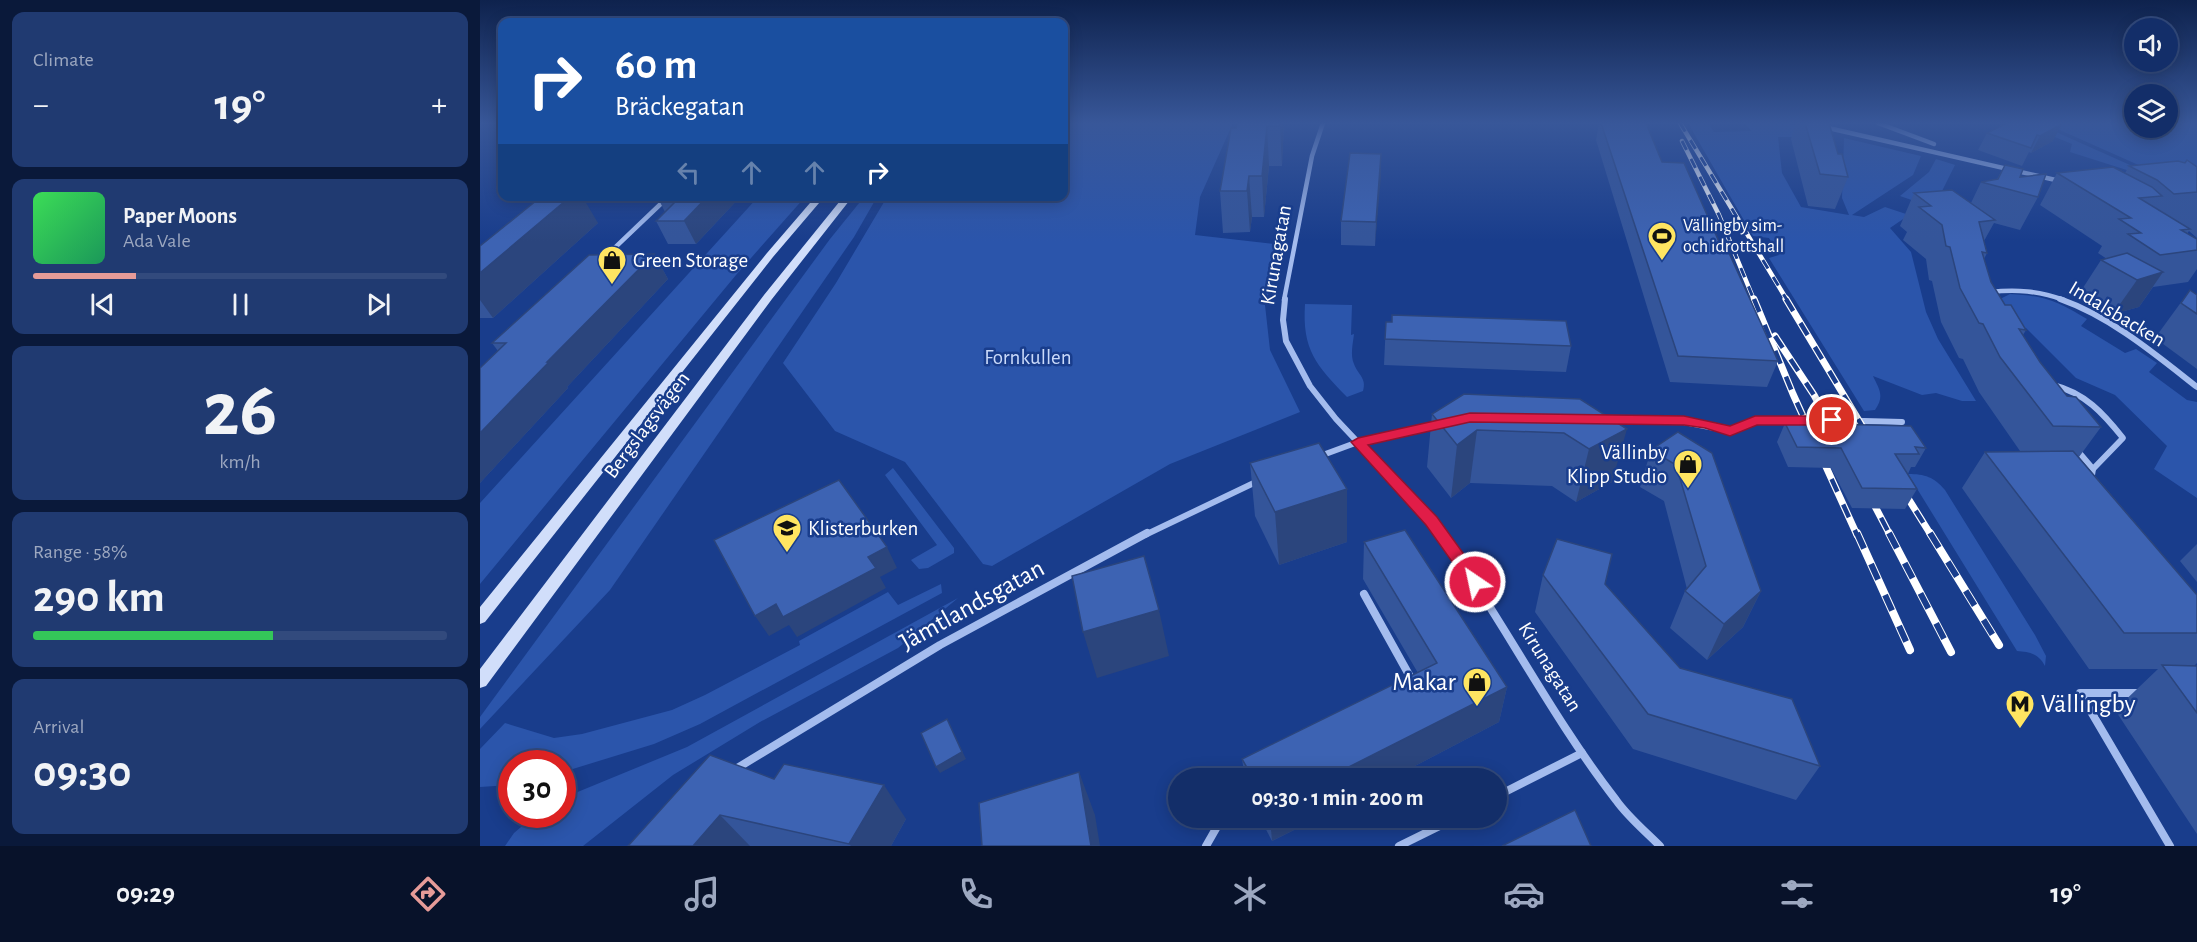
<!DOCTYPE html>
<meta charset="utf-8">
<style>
body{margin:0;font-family:"Alegreya Sans",sans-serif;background:#203a71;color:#f1f3f6;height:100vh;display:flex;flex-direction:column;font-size:22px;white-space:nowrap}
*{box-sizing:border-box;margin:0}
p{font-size:20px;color:#9da8c0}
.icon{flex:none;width:33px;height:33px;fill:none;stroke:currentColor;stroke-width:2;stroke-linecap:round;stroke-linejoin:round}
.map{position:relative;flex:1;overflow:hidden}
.sheet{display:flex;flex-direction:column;gap:12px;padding:12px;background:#0a193a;width:480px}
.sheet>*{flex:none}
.guide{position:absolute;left:18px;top:18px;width:570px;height:183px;border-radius:12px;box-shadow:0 3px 15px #0003,0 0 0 2px #324a7d;background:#1a4fa0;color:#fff;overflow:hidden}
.buttons{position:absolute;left:1644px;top:18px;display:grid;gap:12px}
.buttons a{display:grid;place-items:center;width:54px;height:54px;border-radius:50%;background:#132e69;box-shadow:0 3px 15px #0003,0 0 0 2px #324a7d;font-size:30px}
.speed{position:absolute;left:18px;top:750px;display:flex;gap:12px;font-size:30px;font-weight:700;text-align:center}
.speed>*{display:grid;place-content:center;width:78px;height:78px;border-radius:50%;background:#132e69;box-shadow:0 3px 15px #0003,0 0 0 2px #324a7d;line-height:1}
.speed .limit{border:9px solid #d22;background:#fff;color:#111}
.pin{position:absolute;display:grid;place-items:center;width:51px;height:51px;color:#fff;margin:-26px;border:3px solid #fff;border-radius:50%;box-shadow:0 2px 6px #0007}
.me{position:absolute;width:66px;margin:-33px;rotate:326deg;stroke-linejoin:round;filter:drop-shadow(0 0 4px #0008)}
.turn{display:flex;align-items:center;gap:21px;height:126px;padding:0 18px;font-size:27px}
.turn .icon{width:78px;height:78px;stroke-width:2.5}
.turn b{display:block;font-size:42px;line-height:51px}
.lanes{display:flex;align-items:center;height:57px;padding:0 18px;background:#0003;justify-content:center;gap:30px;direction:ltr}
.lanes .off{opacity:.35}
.big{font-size:45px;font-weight:600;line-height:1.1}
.sheet .widget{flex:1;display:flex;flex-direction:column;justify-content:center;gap:9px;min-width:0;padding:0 21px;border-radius:12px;background:#203a71}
.sheet .dial{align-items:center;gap:0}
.dial b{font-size:78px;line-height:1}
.song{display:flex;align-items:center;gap:18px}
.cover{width:72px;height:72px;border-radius:9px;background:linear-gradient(135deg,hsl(130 70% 55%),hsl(150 70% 35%))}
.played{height:6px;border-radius:3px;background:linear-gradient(90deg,#e69b98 25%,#324a7d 25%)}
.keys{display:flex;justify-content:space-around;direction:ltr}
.heat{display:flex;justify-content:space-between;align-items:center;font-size:33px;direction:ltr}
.charge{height:9px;border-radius:4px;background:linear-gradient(90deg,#34c759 58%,#324a7d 0)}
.trip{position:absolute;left:688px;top:768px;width:339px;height:60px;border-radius:30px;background:#132e69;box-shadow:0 3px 15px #0003,0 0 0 2px #324a7d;font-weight:600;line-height:60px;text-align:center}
.menu{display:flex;height:96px;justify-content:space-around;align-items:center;background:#08122a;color:#9da8c0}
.menu .icon{width:42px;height:42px}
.menu .on{color:#e69b98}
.menu b{font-size:27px;color:#f1f3f6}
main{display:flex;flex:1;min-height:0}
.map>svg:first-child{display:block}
.green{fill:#2b55ab}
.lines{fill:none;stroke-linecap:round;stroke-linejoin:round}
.street-far2{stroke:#a4bcee;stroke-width:4.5}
.street-far1{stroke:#a4bcee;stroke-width:6}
.street{stroke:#a4bcee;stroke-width:8}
.secondary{fill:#d1defa;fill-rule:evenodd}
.rail-far2-casing{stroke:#fff;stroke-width:4.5}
.rail-far1-casing{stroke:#fff;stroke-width:7}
.rail-casing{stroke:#fff;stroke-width:8}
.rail-far2{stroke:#193d8c;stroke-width:3;stroke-dasharray:10;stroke-linecap:butt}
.rail-far1{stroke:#193d8c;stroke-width:4.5;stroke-dasharray:14;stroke-linecap:butt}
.rail{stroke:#193d8c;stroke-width:6;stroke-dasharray:17;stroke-linecap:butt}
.wall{fill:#34559a}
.shaded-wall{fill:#2b457d}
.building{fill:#3d63b3;stroke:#2b457d;stroke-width:1.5}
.route{fill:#e11d48;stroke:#92132f;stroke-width:1.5}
.labels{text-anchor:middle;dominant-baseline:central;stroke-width:5;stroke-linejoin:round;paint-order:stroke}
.far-poi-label{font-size:18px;fill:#fff;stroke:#193d8c;text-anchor:start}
.street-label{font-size:21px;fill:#fff;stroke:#193d8c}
.poi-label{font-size:21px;fill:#fff;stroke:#193d8c;text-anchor:start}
.park-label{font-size:21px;fill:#cadafa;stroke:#193d8c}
.near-street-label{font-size:26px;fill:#fff;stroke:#193d8c}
.near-poi-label{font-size:26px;fill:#fff;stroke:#193d8c;text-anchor:end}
</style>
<main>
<section class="sheet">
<div class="widget"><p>Climate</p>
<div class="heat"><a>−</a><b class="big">19°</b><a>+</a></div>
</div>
<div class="widget">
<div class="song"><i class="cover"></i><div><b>Paper Moons</b><p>Ada Vale</p></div></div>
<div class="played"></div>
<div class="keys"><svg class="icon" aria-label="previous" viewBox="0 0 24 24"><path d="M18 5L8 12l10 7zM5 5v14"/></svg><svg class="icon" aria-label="pause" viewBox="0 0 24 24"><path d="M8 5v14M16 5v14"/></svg><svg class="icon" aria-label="next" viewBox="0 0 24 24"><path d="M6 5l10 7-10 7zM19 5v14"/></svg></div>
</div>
<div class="widget dial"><b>26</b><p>km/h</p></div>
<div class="widget"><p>Range · 58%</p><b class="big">290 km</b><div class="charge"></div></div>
<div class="widget"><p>Arrival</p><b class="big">09:30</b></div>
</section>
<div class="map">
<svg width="1717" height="846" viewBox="0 0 1717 846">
<rect width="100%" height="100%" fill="#193d8c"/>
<g class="green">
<path d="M584 123H753L720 197 715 235 794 244V276L785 305 790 350 820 412 690 464 512 566 503 564 425 462 355 431 303 363 356 283 407 197 584 196Z"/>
<path d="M1208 123H1228L1234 132 1271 131 1265 123H1304L1321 127 1318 137H1298L1302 173 1321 207 1369 215 1362 198 1364 138 1441 156 1433 175 1372 215 1384 217 1405 207 1429 215 1410 228 1431 252 1446 312 1458 339 1496 401H1482L1456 393 1442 395 1393 376C1399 389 1405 396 1395 410L1384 411 1289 258 1299 255 1289 238 1273 236Z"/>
<path d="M1556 123 1697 186 1590 152 1592 144 1570 135Z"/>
<path d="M1564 123H1654V128H1688V123H1717V191Z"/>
<path d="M1456 159 1485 168 1475 165 1460 195 1446 205 1420 196 1449 172Z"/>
<path d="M278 197H325L256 275 0 584V503Z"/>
<path d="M384 197H397L374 237 130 590 0 729V717L350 239Z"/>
<path d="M1530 294C1566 296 1577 301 1607 319L1601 326 1645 353 1656 349 1677 363 1669 372 1707 400 1717 402V498L1674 469 1687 446 1635 395 1596 378 1546 328 1528 326 1520 299Z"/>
<path d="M825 304 872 305 871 335 874 334C873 343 870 355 874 364 878 375 887 378 883 391L867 397C836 365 822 350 825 304Z"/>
<path d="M413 468 474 548V553L448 568 439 569 431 560 457 545 405 475Z"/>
<path d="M1428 474C1445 474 1454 477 1465 490L1555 635 1566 656 1565 666C1559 654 1550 652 1537 651Z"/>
<path d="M461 584 462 593 220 724 174 744 83 772 82 764H32L31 785 0 787V749L25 723 74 738 102 734 192 710 225 695 320 645 319 641 408 592 418 605Z"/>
<path d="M478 598 418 648 280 722 193 775 103 846H25L34 833 55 815 82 814 83 798 207 747Z"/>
</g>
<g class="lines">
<g class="street-far2">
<path d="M1398 123 1454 144"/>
<path d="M1344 127 1580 181"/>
<path d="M123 259 189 196"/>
<path d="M1510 292C1537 289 1558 291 1584 300"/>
<path d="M804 300 832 156 843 123"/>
</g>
<g class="street-far1">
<path d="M805 299 803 320 806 341 830 386 856 419 952 521 962 535"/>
<path d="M1580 299C1631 317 1675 354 1717 387"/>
<path d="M1573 385C1605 393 1623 413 1643 438L1613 469 1611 481"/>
<path d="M1126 420 1204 422 1250 431 1275 421 1308 419 1422 422"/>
<path d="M1596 449 1613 469"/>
<path d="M840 456 878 442 958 425"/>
<path d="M665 535 778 481"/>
</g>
<g class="street">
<path d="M961 533C1023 620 1071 716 1136 800 1148 817 1165 831 1180 846"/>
<path d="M884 594 933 682"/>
<path d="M1659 693H1600L1690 846"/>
<path d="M254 770 460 645 667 533"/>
<path d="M1017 796 1102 753"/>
<path d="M726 846 742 818"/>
<path d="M919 846 976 818"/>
</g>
<g class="secondary">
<path d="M336 196H345L293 257 5 622 0 624V607L287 253Z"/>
<path d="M364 196H373L292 299 6 686 0 688V669L284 295Z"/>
</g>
<g class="rail-far2-casing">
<g id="rail-far2">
<path d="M1200 123 1307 300"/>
<path d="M1202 141 1239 215 1274 300"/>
</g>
</g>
<g class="rail-far1-casing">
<g id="rail-far1">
<path d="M1274 299 1313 394 1377 535"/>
<path d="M1306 299 1390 439"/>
<path d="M1295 336 1334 395 1357 438"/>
<path d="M1421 487 1451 535"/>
<path d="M1388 493 1410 535"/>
</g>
</g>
<g class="rail-casing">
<g id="rail">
<path d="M1377 533 1430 650"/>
<path d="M1409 533 1471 652"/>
<path d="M1450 533 1519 645"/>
</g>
</g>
<use href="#rail-far2" class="rail-far2"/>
<use href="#rail-far1" class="rail-far1"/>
<use href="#rail" class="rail"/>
</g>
<g class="wall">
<path d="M804 123 802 166H789L784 217H772L770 232 743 233 740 191 751 128Z"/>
<path d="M1119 123H1166L1182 162 1244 253 1298 361 1287 387 1190 382 1116 140Z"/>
<path d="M1316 123H1349L1358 154 1368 177 1355 209 1328 206 1311 139Z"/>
<path d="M1527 123 1573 141 1551 153 1549 152 1542 166 1498 150 1507 133Z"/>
<path d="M901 154 895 246 861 245V221Z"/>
<path d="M1525 165 1540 177 1558 197 1540 230 1514 223 1504 241 1507 253 1504 259 1511 282 1525 305 1546 330 1543 335 1560 362 1587 396 1621 427 1599 457 1717 595V663L1714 666H1717V834L1635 710 1678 669H1609L1482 488 1505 452 1540 451 1499 392 1483 359 1479 358 1461 322 1452 281 1449 280 1446 259 1423 240 1427 232 1420 226 1434 193 1491 203 1501 182 1517 179Z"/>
<path d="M1649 166 1717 167V238L1709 231 1707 234 1717 239V269L1708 282 1673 287 1659 307 1633 314 1599 294 1621 260 1627 259 1618 253 1622 246 1560 205 1577 173H1645Z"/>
<path d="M183 196H261L216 244H188L176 221 185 212 179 200Z"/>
<path d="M118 223 13 318H0V246Z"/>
<path d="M174 254 188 279 87 387 88 388 0 483V368L18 351 12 343Z"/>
<path d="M1710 290 1717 295V369L1675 338Z"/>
<path d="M906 322 1091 346 1086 372 904 365Z"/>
<path d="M1100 399 1132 482 1096 502 1072 486 990 483 971 498 947 467 952 414Z"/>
<path d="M1305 423 1446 448 1435 467H1431L1428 474 1437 489 1425 509 1372 508 1351 468 1308 467 1297 442Z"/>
<path d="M1198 432 1281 591 1263 627 1227 660 1190 628 1205 591 1207 589 1184 501 1160 487 1171 450Z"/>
<path d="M770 463 867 542 799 565 775 516Z"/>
<path d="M884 542 1027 687 1019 722 912 778H765L762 759 938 673 883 579Z"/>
<path d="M1717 544V582L1700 561Z"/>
<path d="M1063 575 1125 584 1200 668 1340 766 1316 800 1153 749 1055 612Z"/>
<path d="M294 779 426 819 411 846H148Z"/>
<path d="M780 818H838L792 841Z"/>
</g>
<g class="shaded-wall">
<path d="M801 123H804L802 166 800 126Z"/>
<path d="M1582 124 1573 141 1551 153 1560 136Z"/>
<path d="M787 126 789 166 784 217 782 176Z"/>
<path d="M901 154V176L895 246 896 222Z"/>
<path d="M769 176 772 217 770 232 767 191Z"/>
<path d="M91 196H102L118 223 13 318 0 300V273Z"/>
<path d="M228 196H261L216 244 204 221Z"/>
<path d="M174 254 188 279 87 387 88 388 0 483V433L67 362Z"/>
<path d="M1683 272 1659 307 1633 314 1657 280Z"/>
<path d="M1147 429 1132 482 1096 502 1109 449Z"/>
<path d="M997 430 990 483 971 498 977 445Z"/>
<path d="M867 489V542L799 565 795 512Z"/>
<path d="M407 547 417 568 400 577 406 588 317 637 309 625 289 636 275 616Z"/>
<path d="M1281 591 1263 627 1227 660 1244 624Z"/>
<path d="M679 610 689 656 617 678 603 632Z"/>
<path d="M1027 687 1019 722 912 778H847Z"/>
<path d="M470 726 486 759 460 773 456 767Z"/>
<path d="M599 772 615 815 620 846H611Z"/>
<path d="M404 785 426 819 411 846H371L369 844Z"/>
<path d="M240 815 270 846H213Z"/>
<path d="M790 818H838L792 841Z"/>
</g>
<g class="building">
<path d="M757 123H801L800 126H787L782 176H769L767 191H740L751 128H756Z"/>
<path d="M1121 123H1166L1182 162 1204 163 1244 253H1249L1298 361 1198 356Z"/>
<path d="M1325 123H1349L1358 154H1362L1368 177 1340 174Z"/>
<path d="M1527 123H1577L1582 124 1560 136 1557 135 1551 148 1507 133Z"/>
<path d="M870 153 901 154 896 222 861 221Z"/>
<path d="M1707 160 1717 167V192L1694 194 1677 180 1649 166 1698 161 1705 163Z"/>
<path d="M1525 165 1543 169 1540 177 1566 174 1558 197 1501 182 1518 179Z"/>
<path d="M1633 167 1672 187 1682 196 1659 198 1710 229 1701 230 1717 239V250L1680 255 1648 234 1661 233 1639 219 1651 218 1577 173Z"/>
<path d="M1472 190 1515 220 1499 222 1507 253 1502 252 1511 282 1525 305H1531L1546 330 1539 329 1560 362 1587 396 1596 397 1621 427 1573 426 1520 357 1503 324 1499 323 1480 288 1470 247 1466 246 1462 225 1439 207 1451 206 1434 193Z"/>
<path d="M62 196H91L0 273V246Z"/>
<path d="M183 196H228L204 221H176L197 200H179Z"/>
<path d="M1647 253 1683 272 1657 280 1621 260Z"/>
<path d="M174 254 67 362H69L0 433V368L26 343H12L109 255Z"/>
<path d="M1710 290 1717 295V314L1701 303Z"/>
<path d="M912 315 1086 321 1091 346 905 339 906 322H912Z"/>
<path d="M984 394 1100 399 1147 429 1109 449 1084 433 997 430 977 445 952 414Z"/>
<path d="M1305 423 1431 426 1446 448 1435 447 1439 454H1415L1437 489 1382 488 1361 448 1317 447Z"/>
<path d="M1198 432 1232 453 1281 591 1244 624 1205 591 1226 566 1196 465 1171 450Z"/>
<path d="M839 443 867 489 795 512 770 463Z"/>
<path d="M1593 451 1717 595V633H1644L1505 452Z"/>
<path d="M359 480 407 547 388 557 396 568 303 617 296 604 275 616 234 540Z"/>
<path d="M925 530 1027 687 847 778H773L762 759 957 663 884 542Z"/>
<path d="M1077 539 1132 554 1125 584 1200 668 1312 699 1340 766 1168 714 1063 575Z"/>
<path d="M664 556 679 610 603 632 592 576Z"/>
<path d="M1682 665 1717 666V713Z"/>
<path d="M467 719 482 752 456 767 441 733Z"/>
<path d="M230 755 294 779 304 764 404 785 369 844 240 815 213 846H148Z"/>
<path d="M599 772 611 846H502L499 803Z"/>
<path d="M1095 810 1111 846H1022Z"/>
</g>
<linearGradient id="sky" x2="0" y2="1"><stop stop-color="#0e224d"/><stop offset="0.51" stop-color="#385799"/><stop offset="1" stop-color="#385799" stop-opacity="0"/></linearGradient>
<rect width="1717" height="241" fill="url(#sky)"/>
<path class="route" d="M990 413 1204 416 1250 426 1275 416H1352L1359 420 1352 425H1277L1250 436 1225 428 1204 425 990 422 888 445 957 517 1001 578 1003 582 1001 587 995 589 990 587 946 525 871 442 878 438Z"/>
<defs>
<g id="stadium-pin" transform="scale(1.5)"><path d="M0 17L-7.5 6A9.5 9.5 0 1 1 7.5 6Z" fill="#ffe561" stroke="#193d8c"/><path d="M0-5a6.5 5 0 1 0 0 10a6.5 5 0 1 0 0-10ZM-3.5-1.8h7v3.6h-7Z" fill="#111"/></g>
<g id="shop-pin" transform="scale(1.5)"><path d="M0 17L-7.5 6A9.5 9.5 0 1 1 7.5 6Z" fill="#ffe561" stroke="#193d8c"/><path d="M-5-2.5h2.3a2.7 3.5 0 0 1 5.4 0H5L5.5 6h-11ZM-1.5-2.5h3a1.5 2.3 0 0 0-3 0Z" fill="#111"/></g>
<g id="school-pin" transform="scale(1.5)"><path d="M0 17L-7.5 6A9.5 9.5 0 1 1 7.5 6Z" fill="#ffe561" stroke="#193d8c"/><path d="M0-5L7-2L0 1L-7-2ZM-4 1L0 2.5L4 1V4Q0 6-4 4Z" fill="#111"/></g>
<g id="metro-pin" transform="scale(1.5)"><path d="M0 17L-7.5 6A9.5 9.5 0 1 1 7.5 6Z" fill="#ffe561" stroke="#193d8c"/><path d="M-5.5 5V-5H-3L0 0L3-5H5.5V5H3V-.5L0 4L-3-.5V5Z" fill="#111"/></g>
</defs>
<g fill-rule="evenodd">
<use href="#stadium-pin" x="1182" y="236"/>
<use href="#shop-pin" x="132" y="260"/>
<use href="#shop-pin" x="1208" y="464"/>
<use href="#school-pin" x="307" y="528"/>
<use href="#shop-pin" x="997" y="682"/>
<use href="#metro-pin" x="1540" y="704"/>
</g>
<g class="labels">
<g class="far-poi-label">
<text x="1203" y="226">Vällingby sim-<tspan x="1203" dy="21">och idrottshall</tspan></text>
</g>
<g class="street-label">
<text transform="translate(796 255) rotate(-80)">Kirunagatan</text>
<text transform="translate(1637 314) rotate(31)">Indalsbacken</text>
<text transform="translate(167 425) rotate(-53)">Bergslagsvägen</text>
<text transform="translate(1070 667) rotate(58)">Kirunagatan</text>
</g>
<g class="poi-label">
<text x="153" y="260">Green Storage</text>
<text x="1187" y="452" text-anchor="end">Vällinby<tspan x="1187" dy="24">Klipp Studio</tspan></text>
<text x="328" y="528">Klisterburken</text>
</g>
<g class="park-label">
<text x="548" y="357">Fornkullen</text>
</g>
<g class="near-street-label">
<text transform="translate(492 605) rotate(-29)">Jämtlandsgatan</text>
</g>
<g class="near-poi-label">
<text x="976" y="682">Makar</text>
<text x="1561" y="704" text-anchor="start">Vällingby</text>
</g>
</g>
</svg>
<div class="buttons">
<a><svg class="icon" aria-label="sound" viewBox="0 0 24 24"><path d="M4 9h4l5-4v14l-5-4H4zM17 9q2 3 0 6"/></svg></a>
<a><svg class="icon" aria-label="layers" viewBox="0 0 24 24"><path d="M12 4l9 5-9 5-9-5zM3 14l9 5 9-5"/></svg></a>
</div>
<div class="speed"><div class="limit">30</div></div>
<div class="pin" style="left:1352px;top:420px;background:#d93025"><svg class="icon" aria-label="arrive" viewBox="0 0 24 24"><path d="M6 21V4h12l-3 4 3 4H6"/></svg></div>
<svg class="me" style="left:995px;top:582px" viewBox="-20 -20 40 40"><circle r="17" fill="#e11d48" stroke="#fff" stroke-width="3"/><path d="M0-11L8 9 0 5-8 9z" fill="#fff"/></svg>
<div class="trip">09:30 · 1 min · 200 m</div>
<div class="guide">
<div class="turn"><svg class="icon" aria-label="right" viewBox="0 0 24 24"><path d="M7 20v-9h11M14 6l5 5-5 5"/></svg><div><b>60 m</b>Bräckegatan</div></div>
<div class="lanes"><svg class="icon off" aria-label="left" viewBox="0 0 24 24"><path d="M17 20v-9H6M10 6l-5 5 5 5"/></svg><svg class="icon off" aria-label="ahead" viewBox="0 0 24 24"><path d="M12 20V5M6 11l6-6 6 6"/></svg><svg class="icon off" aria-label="ahead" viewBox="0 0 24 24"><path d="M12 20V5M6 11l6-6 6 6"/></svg><svg class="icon" aria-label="right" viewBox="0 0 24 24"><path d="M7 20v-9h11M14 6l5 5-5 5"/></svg></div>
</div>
</div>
</main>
<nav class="menu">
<b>09:29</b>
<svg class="icon on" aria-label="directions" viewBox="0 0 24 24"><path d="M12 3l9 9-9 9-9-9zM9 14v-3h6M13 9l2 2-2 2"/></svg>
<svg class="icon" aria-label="music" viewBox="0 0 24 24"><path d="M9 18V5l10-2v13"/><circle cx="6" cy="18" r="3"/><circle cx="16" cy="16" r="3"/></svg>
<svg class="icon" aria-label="phone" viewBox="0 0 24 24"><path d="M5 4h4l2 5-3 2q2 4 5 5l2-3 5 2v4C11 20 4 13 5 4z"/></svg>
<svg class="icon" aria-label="climate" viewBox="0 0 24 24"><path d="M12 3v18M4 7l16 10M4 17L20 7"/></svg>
<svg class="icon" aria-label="car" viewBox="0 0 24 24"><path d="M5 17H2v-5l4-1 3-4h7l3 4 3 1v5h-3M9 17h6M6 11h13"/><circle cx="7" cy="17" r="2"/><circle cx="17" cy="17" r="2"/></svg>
<svg class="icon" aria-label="filters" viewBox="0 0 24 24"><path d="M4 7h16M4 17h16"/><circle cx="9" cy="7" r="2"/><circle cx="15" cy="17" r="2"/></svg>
<b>19°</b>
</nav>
